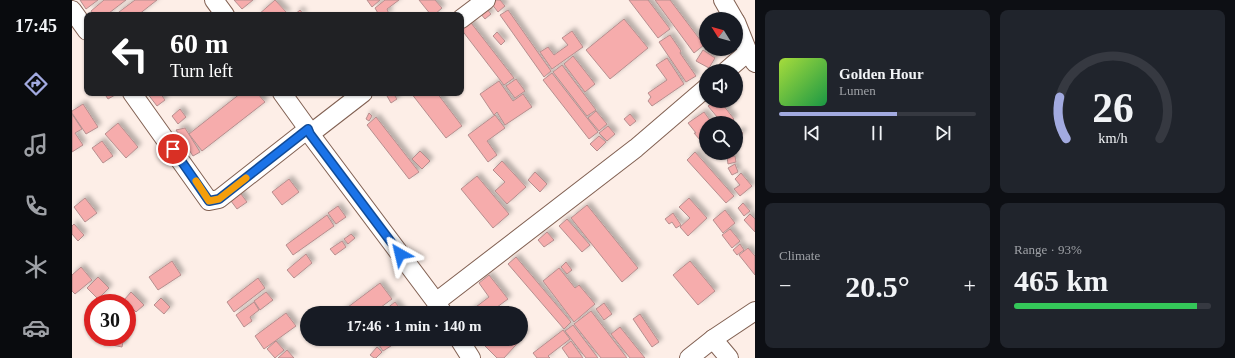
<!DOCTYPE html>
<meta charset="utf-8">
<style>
body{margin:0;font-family:"Times New Roman",serif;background:#20242c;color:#f1f3f6;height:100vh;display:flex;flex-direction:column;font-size:15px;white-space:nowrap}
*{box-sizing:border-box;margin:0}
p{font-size:13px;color:#9ea1a6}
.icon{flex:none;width:22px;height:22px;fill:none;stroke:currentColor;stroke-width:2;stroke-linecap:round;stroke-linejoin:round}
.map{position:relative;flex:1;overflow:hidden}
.drawer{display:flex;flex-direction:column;gap:10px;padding:10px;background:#0d0f14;width:480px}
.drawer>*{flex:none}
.hud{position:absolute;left:12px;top:12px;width:380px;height:84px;border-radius:8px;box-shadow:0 1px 3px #0004;background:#202124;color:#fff;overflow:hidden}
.needle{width:26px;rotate:307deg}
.tools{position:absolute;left:627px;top:12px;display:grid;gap:8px}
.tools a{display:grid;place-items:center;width:44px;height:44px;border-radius:50%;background:#171b24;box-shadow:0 1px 3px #0004;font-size:20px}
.speed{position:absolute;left:12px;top:294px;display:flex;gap:8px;font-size:20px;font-weight:700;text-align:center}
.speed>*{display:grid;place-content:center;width:52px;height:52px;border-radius:50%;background:#171b24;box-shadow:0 1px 3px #0004;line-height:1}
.speed .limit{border:6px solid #d22;background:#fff;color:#111}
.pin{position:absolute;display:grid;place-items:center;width:34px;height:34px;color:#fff;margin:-17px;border:2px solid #fff;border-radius:50%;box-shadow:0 1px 4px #0007}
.me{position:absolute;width:44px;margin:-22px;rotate:323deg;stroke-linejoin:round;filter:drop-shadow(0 0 3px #0008)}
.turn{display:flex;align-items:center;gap:14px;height:84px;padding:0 20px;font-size:18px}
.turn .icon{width:52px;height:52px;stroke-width:2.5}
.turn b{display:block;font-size:28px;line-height:34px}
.big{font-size:30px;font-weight:700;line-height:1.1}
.drawer .widget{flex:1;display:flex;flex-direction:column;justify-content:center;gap:6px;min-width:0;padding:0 14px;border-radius:8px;background:#20242c}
.drawer .dial{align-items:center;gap:0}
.dial svg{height:104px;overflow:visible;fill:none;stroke:#363941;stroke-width:7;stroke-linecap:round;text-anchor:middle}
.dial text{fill:#f1f3f6;stroke:none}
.song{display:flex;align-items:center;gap:12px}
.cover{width:48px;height:48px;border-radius:6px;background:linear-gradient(135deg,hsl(80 70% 55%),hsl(140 70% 35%))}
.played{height:4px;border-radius:2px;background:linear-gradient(90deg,#a2aae0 60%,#363941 60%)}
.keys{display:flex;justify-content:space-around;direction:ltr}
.heat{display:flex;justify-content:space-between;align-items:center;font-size:22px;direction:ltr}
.charge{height:6px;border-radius:3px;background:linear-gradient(90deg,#34c759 93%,#363941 0)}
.drawer .tiles{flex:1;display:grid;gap:10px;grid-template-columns:repeat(2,1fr)}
.trip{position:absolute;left:228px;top:306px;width:228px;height:40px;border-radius:20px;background:#171b24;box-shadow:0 1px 3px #0004;font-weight:700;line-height:40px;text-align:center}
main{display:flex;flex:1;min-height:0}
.tabs{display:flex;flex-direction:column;width:72px;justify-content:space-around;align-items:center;background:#090b0e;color:#9ea1a6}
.tabs .icon{width:28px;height:28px}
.tabs .selected{color:#a2aae0}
.tabs b{font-size:18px;color:#f1f3f6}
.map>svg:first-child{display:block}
.building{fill:#f6acac;stroke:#b68e8e;filter:url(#shadow)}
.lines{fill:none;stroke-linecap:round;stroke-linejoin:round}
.street-casing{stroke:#816052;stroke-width:20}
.street{stroke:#fff;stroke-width:18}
.route-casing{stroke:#114b97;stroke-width:10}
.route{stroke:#1a73e8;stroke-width:7}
.slow{stroke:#f59e0b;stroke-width:7}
</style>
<main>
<nav class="tabs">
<b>17:45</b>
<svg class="icon selected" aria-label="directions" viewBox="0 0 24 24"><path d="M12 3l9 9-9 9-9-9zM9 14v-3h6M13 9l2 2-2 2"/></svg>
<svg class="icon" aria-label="music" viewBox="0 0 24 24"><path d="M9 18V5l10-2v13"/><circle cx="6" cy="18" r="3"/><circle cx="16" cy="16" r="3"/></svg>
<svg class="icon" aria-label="phone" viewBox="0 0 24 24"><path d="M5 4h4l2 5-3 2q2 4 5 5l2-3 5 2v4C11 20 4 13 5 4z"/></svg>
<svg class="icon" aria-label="climate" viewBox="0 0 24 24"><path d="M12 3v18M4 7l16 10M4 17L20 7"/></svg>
<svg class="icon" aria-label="car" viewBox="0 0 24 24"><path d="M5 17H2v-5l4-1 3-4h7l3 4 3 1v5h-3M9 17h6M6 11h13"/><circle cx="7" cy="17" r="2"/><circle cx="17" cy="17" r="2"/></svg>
</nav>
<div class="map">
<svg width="683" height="358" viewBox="0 0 683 358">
<defs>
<filter id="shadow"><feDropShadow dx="3.5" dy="-3.5" stdDeviation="2" flood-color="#0004"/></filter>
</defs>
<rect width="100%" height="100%" fill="#fdeee7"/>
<g class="building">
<path d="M8 0H26L14 9Z"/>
<path d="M32 0H54L37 13 39 15H21L19 11Z"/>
<path d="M63 0H85L66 15H43Z"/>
<path d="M162 0H181L170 9Z"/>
<path d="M203 0 216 14 186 15Z"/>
<path d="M295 0H308L300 7Z"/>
<path d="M313 0H327L315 9 317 14 315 15H307L303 8Z"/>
<path d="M347 0H363L370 8 362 15H359Z"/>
<path d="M424 0H428L433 6 426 12 419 3Z"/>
<path d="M557 0H576L598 29 586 38Z"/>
<path d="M583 0H598L632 45 622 53Z"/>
<path d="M414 8 419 14 413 19 408 13Z"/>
<path d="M228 10 232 15H222Z"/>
<path d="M436 10 479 71 472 77 428 15Z"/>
<path d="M396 19 442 78 432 85 389 29V24Z"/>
<path d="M552 19 576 48 538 79 514 50Z"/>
<path d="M500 31 511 47 480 69 468 52 476 47 482 55 496 45 490 38Z"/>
<path d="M425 32 433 41 429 45 421 36Z"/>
<path d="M598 35 609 51 608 53 624 76 614 82 587 42Z"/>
<path d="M631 50 643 58 637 68 624 61Z"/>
<path d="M501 56 523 84 513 92 492 64Z"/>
<path d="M595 58 612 84 580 106 576 101 579 97 576 93 595 80 584 65Z"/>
<path d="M490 65 524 110 515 116 481 72Z"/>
<path d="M480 73 526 132 517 139 471 80Z"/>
<path d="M444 79 453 91 443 98 434 86Z"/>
<path d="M427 81 441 101 451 94 460 107 433 125 425 112 422 115 408 94Z"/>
<path d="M32 93H42L43 95 36 99Z"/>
<path d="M75 93H88L93 100 85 106Z"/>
<path d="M169 93H185L193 102 130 151 117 134Z"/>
<path d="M319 93H321L325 99 319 103 315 96Z"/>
<path d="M339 93H365L390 126 374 138Z"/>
<path d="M643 101H648L662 119 658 123H650L636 106Z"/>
<path d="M11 104 26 127 14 134 0 113V111Z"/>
<path d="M108 109 114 117 106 124 100 116Z"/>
<path d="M524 111 535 124 527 131 516 118Z"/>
<path d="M632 112 640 123H634V147L622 133H624L616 123Z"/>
<path d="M297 113 300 116 297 121 294 119Z"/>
<path d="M0 114 10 129 3 133 11 145 0 152Z"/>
<path d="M558 114 564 121 558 126 552 119Z"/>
<path d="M423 115 433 128 415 141 425 155 416 162 396 135Z"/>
<path d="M304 117 347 172 337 179 295 125Z"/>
<path d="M46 123 66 147 54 158 33 134Z"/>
<path d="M536 126 543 134 535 141 527 133Z"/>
<path d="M113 128 128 152 121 156 104 130Z"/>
<path d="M668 130 671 133 667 138 664 134Z"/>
<path d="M527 136 534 142 525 151 518 144Z"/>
<path d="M30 141 41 156 31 163 20 148Z"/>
<path d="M348 151 358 161 350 169 340 159Z"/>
<path d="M623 152 662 196 654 203 615 160Z"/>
<path d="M637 153H649L643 159Z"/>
<path d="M663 156 664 162 656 164 655 157Z"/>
<path d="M430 161 454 187 435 204 423 191 433 182 421 170Z"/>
<path d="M663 164 666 172 660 175 656 168Z"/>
<path d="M463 172 475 184 468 192 456 180Z"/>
<path d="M669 173 680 186 668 196 662 189 668 185 663 179Z"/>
<path d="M405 176 437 214 421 228 389 189Z"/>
<path d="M217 179 227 192 210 205 200 192Z"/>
<path d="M166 190 175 202 165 209 156 197Z"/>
<path d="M13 198 25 213 13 222 2 207Z"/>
<path d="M617 198 635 218 616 236 608 227 618 218 607 207Z"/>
<path d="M671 203 678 211 672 216 666 208Z"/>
<path d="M515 205 566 268 550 282 499 218Z"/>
<path d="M266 206 274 217 264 224 256 213Z"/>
<path d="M653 210 663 223 651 233 641 220Z"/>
<path d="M601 213 609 225 604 228 600 222 597 224 593 219Z"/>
<path d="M678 214 683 219V232L672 220Z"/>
<path d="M255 215 262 226 221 255 214 245Z"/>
<path d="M495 219 518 245 510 252 487 226Z"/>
<path d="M2 224 12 235 6 241 0 234V226Z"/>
<path d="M658 229 668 241 660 248 650 235Z"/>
<path d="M475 232 482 240 472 247 466 240Z"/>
<path d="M279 234 283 238 276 244 272 239Z"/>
<path d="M270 241 274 247 263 255 258 249Z"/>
<path d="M668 244 672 250 665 255 661 250Z"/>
<path d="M676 248 683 256V275L667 255Z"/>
<path d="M234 254 240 263 222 278 215 270Z"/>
<path d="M444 257 499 322 492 329 436 264Z"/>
<path d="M100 261 109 275 86 290 77 277Z"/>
<path d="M618 261 643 291 626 305 601 275Z"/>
<path d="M494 262 500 270 495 274 489 267Z"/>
<path d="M9 267 20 280 3 294 0 291V275Z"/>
<path d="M487 268 503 288 507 285 523 304 502 322 471 281Z"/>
<path d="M417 275 436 299 417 313H396L417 297 407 283Z"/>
<path d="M26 277 37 288 26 299 15 288Z"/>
<path d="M186 278 193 288 162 312 155 302Z"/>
<path d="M308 283 320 299 301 313H268Z"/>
<path d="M59 292 72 305 64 312 52 300Z"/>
<path d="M194 292 201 300 188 310 182 301Z"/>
<path d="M89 298 98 307 92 314 82 305Z"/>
<path d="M182 302 187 310 178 317 180 321 172 327 164 315Z"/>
<path d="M323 302 331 312 330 313H317L314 309Z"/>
<path d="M532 303 540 314 532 320 524 309Z"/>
<path d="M519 311 555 358H529L502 324Z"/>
<path d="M214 313 224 326 192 349 183 336Z"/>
<path d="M568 314 587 342 580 347 561 319Z"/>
<path d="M501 325 526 358H514L493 331Z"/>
<path d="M548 327 573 358H558L539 334Z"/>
<path d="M449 330 454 334 432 358H425L409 342 412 339H449Z"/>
<path d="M491 330 498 339 476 356 478 358H465L461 353Z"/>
<path d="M41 337H52L50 347 40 345Z"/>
<path d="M280 339H292L284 345Z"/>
<path d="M303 339H318L322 344 311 351Z"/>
<path d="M204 341 212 350 203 358 195 349Z"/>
<path d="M499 341 511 358H497L490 348Z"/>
<path d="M305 347 310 352 304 358H302L298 355Z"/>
<path d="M215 350 222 358H206Z"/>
</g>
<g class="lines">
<g class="street-casing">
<g id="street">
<path d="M142 0 153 15"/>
<path d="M651 0 662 19"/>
<path d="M0 10 15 31"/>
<path d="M389 19 414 0"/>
<path d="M664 22 676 52 683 63"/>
<path d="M654 71 676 52"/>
<path d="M60 93 137 201 147 199 236 129"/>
<path d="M210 93 236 129 238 134 364 302"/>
<path d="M238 134 291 93"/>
<path d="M371 313 364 302 564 148 634 88"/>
<path d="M387 339 399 358"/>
<path d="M641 339 657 358"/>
<path d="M617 358 641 339 683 311"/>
</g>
</g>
<use href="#street" class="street"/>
</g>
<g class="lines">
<g class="route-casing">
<path id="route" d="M101 149 137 201 147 199 236 129 238 134 328 254"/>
</g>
<use href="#route" class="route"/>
<path class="slow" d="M124 181 137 201 147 199 174 178"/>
</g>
</svg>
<div class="tools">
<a><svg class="needle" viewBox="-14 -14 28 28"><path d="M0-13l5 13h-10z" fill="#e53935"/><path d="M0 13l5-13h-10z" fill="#9ea1a6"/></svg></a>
<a><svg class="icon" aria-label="sound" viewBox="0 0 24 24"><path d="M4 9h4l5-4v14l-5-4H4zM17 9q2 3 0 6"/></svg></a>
<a><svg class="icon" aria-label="search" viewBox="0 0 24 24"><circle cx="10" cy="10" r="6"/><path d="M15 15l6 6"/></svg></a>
</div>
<div class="speed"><div class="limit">30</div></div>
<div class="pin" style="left:101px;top:149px;background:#d93025"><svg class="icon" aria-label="arrive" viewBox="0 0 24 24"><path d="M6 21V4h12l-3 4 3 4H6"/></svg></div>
<svg class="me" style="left:328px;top:254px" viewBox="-20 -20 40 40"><path d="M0-17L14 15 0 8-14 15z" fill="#1a73e8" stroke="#fff" stroke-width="4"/></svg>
<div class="trip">17:46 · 1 min · 140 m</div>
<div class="hud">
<div class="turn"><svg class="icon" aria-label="left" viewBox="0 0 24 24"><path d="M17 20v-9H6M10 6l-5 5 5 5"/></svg><div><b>60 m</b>Turn left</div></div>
</div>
</div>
<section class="drawer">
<div class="tiles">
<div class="widget">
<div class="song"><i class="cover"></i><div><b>Golden Hour</b><p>Lumen</p></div></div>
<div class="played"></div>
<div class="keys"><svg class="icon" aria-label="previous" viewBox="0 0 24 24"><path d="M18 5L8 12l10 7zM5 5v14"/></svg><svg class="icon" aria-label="pause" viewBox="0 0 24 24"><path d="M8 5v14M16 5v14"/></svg><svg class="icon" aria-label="next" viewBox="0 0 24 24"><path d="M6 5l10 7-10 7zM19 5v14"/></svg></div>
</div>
<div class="widget dial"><svg viewBox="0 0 100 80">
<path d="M14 69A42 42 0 1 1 86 69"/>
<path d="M14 69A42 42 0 0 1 9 37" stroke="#a2aae0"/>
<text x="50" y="56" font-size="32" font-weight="700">26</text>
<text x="50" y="72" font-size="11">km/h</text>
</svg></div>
<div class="widget"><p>Climate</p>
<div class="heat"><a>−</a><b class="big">20.5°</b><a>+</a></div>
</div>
<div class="widget"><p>Range · 93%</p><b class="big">465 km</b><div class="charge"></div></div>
</div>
</section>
</main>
